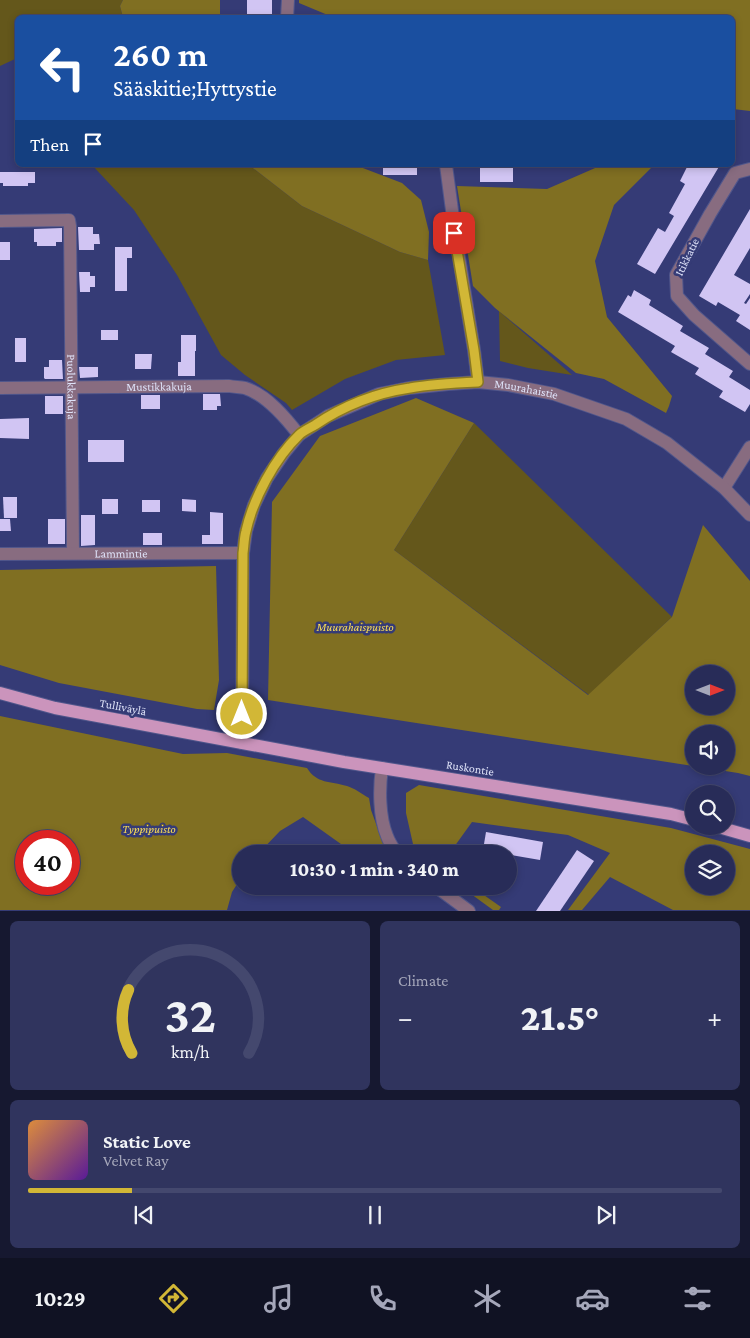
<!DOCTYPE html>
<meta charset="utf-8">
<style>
body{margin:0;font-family:"Crimson Pro",serif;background:#30345e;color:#f1f3f6;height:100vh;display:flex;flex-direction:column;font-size:19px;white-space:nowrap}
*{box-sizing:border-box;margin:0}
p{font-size:16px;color:#a5a7ba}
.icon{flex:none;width:28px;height:28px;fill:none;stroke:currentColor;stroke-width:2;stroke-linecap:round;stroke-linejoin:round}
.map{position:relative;height:911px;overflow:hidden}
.details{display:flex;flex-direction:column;gap:10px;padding:10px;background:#161830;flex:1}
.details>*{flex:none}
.guide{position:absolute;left:15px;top:15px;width:720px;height:152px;border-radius:8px;box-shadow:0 2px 8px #0003,0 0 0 1px #44486e;background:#1a4fa0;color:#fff;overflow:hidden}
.needle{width:32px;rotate:90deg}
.controls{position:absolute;left:685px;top:665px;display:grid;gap:10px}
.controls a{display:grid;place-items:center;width:50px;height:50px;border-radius:50%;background:#282c58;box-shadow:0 2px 8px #0003,0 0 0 1px #44486e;font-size:25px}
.speed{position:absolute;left:15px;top:830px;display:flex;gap:10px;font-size:25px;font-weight:700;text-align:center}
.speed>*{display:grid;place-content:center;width:65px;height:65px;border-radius:50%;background:#282c58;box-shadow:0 2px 8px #0003,0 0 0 1px #44486e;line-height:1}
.speed .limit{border:8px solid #d22;background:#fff;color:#111}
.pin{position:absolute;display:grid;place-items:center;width:42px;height:42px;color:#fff;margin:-21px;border-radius:10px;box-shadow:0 2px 8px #0006}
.me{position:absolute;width:55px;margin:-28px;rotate:0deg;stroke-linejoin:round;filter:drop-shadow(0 0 4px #0008)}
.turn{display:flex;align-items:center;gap:18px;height:105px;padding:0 15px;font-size:22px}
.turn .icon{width:65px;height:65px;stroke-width:2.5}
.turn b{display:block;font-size:35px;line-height:42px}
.then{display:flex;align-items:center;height:48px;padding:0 15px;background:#0003;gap:10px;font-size:19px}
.big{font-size:38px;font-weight:800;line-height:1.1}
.details .card{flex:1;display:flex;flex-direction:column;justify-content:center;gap:8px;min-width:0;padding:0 18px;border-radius:8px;background:#30345e}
.details .dial{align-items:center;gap:0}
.dial svg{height:130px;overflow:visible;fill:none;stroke:#44486e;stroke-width:7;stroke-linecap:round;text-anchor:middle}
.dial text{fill:#f1f3f6;stroke:none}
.song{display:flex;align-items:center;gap:15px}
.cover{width:60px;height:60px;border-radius:8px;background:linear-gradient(135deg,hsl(30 70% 55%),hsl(270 70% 35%))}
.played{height:5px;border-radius:2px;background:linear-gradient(90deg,#d2b736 15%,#44486e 15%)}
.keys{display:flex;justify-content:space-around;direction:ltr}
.heat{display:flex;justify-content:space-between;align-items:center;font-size:28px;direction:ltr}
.details .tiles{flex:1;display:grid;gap:10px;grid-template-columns:1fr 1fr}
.card:last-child{grid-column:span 2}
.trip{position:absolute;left:232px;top:845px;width:285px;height:50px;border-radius:25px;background:#282c58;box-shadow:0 2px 8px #0003,0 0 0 1px #44486e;font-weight:800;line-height:50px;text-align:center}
.tab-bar{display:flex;height:80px;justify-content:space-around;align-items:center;background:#101223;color:#a5a7ba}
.tab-bar .icon{width:35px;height:35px}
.tab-bar .on{color:#d2b736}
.tab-bar b{font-size:22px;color:#f1f3f6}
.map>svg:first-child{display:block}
.green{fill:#64571b}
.forest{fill:#806f22;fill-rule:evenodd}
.building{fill:#d1c5f3}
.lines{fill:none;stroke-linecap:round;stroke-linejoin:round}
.minor-casing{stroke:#50568b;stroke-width:14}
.major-casing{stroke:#50568b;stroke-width:14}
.minor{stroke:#886c80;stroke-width:12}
.major{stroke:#cb94bc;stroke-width:12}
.route-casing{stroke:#887723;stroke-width:12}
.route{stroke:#d2b736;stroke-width:9}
.labels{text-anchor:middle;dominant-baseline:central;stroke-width:5;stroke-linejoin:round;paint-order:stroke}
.street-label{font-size:12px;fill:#dee2f8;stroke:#353b76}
.park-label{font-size:12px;font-style:italic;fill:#fcdf58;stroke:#353b76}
</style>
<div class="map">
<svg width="750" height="911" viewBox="0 0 750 911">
<rect width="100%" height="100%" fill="#353b76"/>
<g class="green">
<path d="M0 0H123L120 6 123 17 18 18 17 62 15 59 0 66Z"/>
<path d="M92 165H249L302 206 400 252 428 260 445 355 396 360 345 379 292 410 286 403 245 375 221 355 177 275 134 210Z"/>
<path d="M499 311 572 375 528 368 500 361Z"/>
<path d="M474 423 672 617 589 695 394 550Z"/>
</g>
<g class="forest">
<path d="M123 0H220V17H123L120 6Z"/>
<path d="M299 0H750V111L733 109 732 18H335L299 3Z"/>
<path d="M249 165H355L402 183 421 200 429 232 428 260 400 252 302 206Z"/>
<path d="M602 165H654L614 205 595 261 607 317 672 396 669 406 666 413 604 379 576 373 495 308 473 286 457 186 547 189Z"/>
<path d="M416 398 474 423 394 550 588 695 672 617 703 525 750 581V776L738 773 268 700 272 502 320 436ZM694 674H726V706H694ZM694 734H726V766H694Z"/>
<path d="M216 566 219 680 214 710 197 709 59 683 0 665V570Z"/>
<path d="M0 716 183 754 227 753 307 768C317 784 330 781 347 786 354 788 362 794 369 798L371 810 387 854H355L303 817 280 831 258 854H241V878L232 892 227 910H0ZM69 841V884H26V841Z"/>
<path d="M419 785 671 828 750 849V910H673L610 877 582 910H568L610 853 568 835 472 822 449 854H420L413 844 406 813V793ZM694 854H726V886H694Z"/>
<path d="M460 886H471L501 907 499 910H493Z"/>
</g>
<g class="building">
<rect x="247" y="0" width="25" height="18"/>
<rect x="383" y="165" width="34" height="10"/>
<rect x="480" y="165" width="33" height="17"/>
<path d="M688 165H720L655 274 637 264 658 228 665 232 674 216 669 213 685 184 680 181Z"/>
<path d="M0 172H35V183H28V186H3V183H0Z"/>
<path d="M750 209V248L734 275 750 284V294L744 303 746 304 750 298V330L736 321 740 315 718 302 716 306 699 296Z"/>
<path d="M78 227H93V234H99L100 244H94V250H79Z"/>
<path d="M62 228V242H56V246H37V242H34V229Z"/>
<rect x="0" y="242" width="10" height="18"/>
<path d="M115 247H132V258H127V291H115Z"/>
<path d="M79 272H90V276H95V287H90V292H80Z"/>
<path d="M634 290 651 300 649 305 683 326 680 331 709 348 705 354 733 371 729 377 750 390V404L745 412 719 397 723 391 695 374 699 368 671 352 675 346 618 312 628 295 631 297Z"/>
<rect x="101" y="330" width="17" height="10"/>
<path d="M181 335H196V351H195V376H178V362H181Z"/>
<rect x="15" y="338" width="11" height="24"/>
<path d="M135 354H152L151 369H135Z"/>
<path d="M49 360H62L63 379H45L44 378V367H49Z"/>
<path d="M79 367H98V377L80 378Z"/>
<path d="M203 394H220L221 406H217V410H203Z"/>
<rect x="141" y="395" width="19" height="14"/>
<rect x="45" y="396" width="18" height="18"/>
<path d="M29 418V439L0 438V419Z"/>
<rect x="88" y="440" width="36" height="22"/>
<path d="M3 497H17V518H4Z"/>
<rect x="102" y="499" width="16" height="15"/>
<path d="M182 499 196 500V512L182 511Z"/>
<rect x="142" y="500" width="18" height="12"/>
<path d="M210 512 223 513V544H202V535H210Z"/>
<path d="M81 515H95V545L81 546Z"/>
<path d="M0 519H10L11 531H0Z"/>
<rect x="48" y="519" width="17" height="25"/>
<rect x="143" y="533" width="19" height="12"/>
<path d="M486 832 543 842 540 860 483 850Z"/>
<path d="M577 850 594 861 560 911H536Z"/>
</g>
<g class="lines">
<g class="minor-casing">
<g id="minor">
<path d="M287 18 288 0"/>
<path d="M446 165 455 233 474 350 478 382"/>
<path d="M750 169 735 173 710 214 676 275 677 296 694 315 750 364"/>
<path id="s1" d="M0 221 69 220 70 226 73 553"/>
<path id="s2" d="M0 388 229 386C234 387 240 387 245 388 267 395 286 418 299 435"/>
<path d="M724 488 750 447"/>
<path id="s3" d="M0 554 243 553"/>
<path id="s4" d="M242 743 243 553 246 531 254 505 267 478 284 453 299 435 328 416 379 394 409 388 448 384 478 382 508 385 554 394 626 419 667 443 724 488 750 515"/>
<path d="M382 768C379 788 379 817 387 836 389 842 393 848 397 854"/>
<path d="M435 886 469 911"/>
</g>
</g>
<g class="major-casing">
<g id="major">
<path d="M0 693 55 708 344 762 671 814 694 820"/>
<path d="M715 826 750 836"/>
</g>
</g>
<use href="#minor" class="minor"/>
<use href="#major" class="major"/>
</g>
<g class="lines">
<g class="route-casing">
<path id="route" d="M242 714 243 553C244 546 244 538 246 531 253 499 275 458 299 435 303 431 310 428 315 425 343 406 376 393 410 388 432 384 455 383 478 382L474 350 454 233"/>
</g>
<use href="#route" class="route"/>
</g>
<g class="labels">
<g class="street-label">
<text transform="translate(687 257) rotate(-64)">Itikkatie</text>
<text stroke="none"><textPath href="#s1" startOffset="236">Puolukkakuja</textPath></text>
<text stroke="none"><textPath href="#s2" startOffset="159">Mustikkakuja</textPath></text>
<text stroke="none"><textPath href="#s4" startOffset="562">Muurahaistie</textPath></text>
<text stroke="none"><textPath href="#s3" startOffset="121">Lammintie</textPath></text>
<text transform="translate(123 707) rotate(11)">Tulliväylä</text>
<text transform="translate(470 768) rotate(9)">Ruskontie</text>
</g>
<g class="park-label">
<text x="355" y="627">Muurahaispuisto</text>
<text x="149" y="829">Typpipuisto</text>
</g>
</g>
</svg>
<div class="controls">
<a><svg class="needle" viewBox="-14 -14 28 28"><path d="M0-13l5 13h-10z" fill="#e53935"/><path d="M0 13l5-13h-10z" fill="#a5a7ba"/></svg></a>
<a><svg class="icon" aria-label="sound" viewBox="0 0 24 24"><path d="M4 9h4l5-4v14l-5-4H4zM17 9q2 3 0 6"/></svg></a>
<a><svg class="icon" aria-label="search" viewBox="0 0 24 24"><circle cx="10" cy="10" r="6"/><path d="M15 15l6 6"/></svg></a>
<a><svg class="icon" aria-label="layers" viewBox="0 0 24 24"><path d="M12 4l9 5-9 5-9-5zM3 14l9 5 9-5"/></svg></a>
</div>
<div class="speed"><div class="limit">40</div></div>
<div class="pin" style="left:454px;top:233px;background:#d93025"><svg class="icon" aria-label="arrive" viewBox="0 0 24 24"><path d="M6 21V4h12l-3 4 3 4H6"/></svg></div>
<svg class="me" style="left:242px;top:714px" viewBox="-20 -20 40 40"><circle r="17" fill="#d2b736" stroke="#fff" stroke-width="3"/><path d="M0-11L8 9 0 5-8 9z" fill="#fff"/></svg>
<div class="trip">10:30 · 1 min · 340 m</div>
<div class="guide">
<div class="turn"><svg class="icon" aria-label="left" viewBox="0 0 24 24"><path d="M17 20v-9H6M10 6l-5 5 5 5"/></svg><div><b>260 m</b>Sääskitie;Hyttystie</div></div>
<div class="then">Then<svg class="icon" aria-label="arrive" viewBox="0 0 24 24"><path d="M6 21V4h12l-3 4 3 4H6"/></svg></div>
</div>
</div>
<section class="details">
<div class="tiles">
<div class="card dial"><svg viewBox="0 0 100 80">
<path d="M14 69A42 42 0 1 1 86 69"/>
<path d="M14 69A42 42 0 0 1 12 30" stroke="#d2b736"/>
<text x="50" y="56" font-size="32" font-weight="700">32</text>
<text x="50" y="72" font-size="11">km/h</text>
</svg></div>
<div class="card"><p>Climate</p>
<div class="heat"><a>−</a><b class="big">21.5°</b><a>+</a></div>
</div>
<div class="card">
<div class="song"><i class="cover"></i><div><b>Static Love</b><p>Velvet Ray</p></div></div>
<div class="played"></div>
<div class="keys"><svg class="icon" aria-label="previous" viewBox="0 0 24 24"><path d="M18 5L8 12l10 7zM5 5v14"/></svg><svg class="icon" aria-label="pause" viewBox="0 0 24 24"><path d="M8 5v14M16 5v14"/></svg><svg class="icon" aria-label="next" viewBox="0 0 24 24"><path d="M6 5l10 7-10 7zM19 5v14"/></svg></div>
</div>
</div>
</section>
<nav class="tab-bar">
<b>10:29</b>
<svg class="icon on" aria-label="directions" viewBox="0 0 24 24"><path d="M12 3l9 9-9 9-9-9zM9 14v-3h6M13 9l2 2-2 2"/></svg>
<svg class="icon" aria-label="music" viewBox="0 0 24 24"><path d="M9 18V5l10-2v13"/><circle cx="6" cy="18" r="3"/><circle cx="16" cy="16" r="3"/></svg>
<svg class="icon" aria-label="phone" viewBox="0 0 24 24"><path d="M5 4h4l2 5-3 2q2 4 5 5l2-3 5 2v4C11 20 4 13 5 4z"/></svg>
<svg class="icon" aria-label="climate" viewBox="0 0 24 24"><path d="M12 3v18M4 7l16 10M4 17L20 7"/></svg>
<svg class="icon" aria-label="car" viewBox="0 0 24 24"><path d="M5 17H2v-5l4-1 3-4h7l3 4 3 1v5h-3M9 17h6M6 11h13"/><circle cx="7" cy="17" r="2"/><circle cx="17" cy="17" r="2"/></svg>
<svg class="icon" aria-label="filters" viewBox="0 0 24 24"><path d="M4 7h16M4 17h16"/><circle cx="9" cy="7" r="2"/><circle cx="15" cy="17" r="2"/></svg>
</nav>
